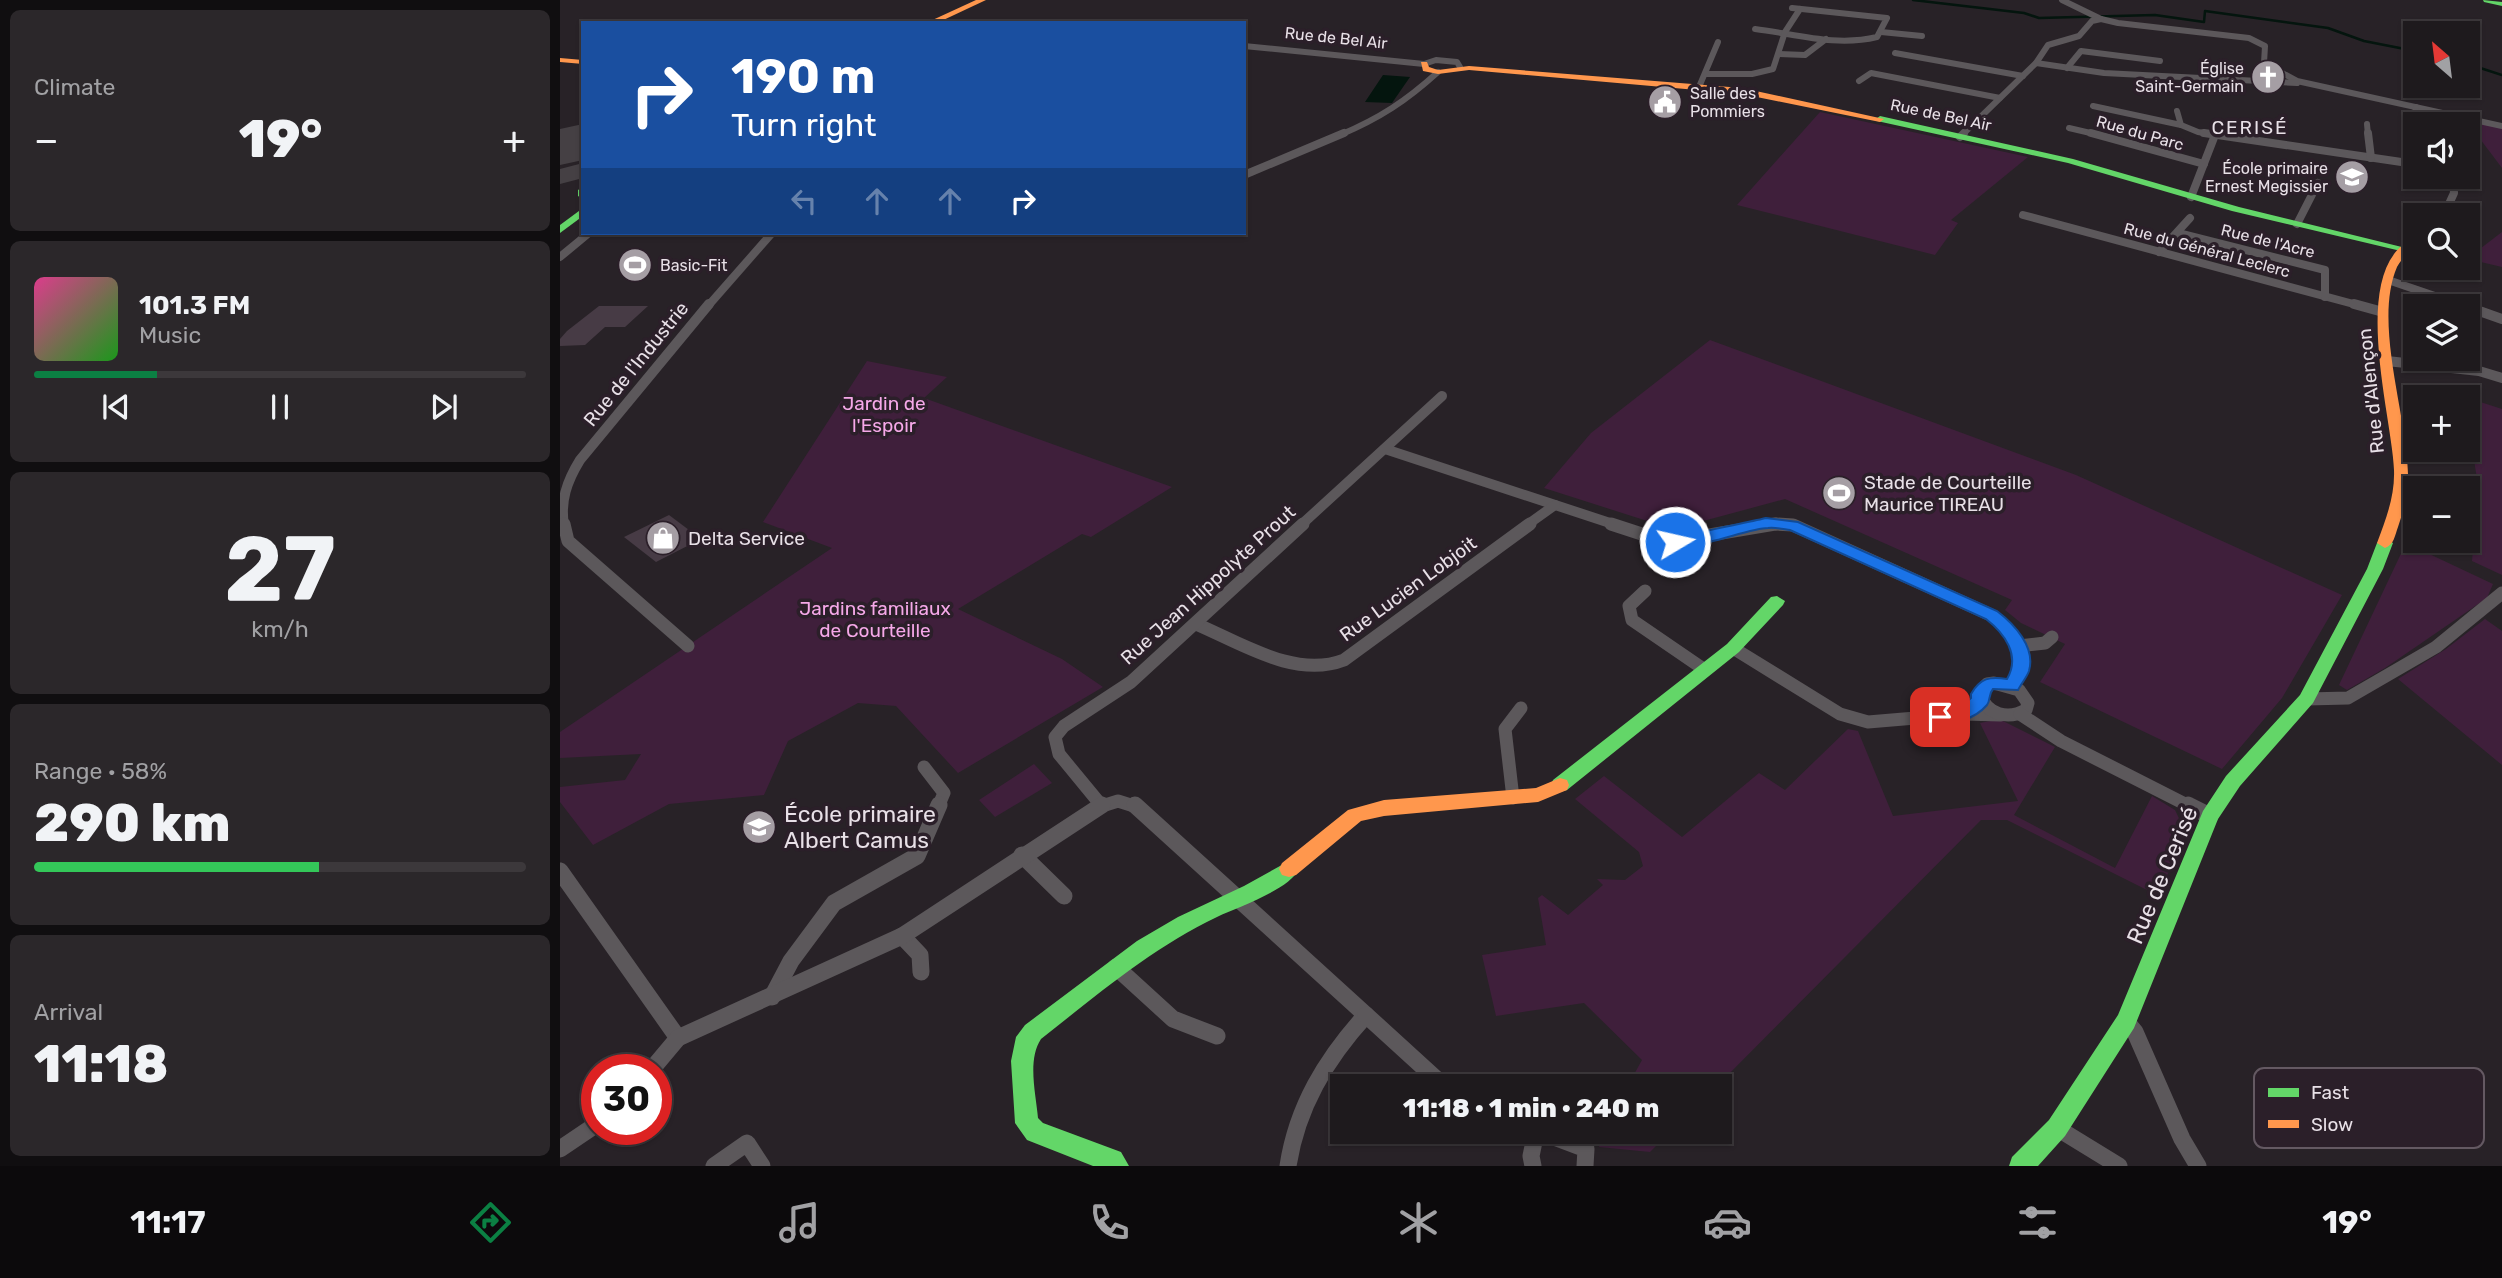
<!DOCTYPE html>
<meta charset="utf-8">
<style>
body{margin:0;font-family:Rubik,sans-serif;background:#2b272a;color:#f1f3f6;height:100vh;display:flex;flex-direction:column;font-size:26px;white-space:nowrap}
*{box-sizing:border-box;margin:0}
p{font-size:23px;color:#a1a1a4}
.icon{flex:none;width:38px;height:38px;fill:none;stroke:currentColor;stroke-width:2;stroke-linecap:round;stroke-linejoin:round}
.map{position:relative;flex:1;overflow:hidden}
.drawer{display:flex;flex-direction:column;gap:10px;padding:10px;background:#100e10;width:560px}
.drawer>*{flex:none}
.banner{position:absolute;left:21px;top:21px;width:665px;height:214px;border-radius:0px;box-shadow:0 2px 5px #0004,0 0 0 2px #3c383b;background:#1a4fa0;color:#fff;overflow:hidden}
.needle{width:46px;rotate:332deg}
.tools{position:absolute;left:1843px;top:21px;display:grid;gap:14px}
.tools a{display:grid;place-items:center;width:77px;height:77px;border-radius:0px;background:#1e1a1d;box-shadow:0 2px 5px #0004,0 0 0 2px #3c383b;font-size:35px}
.speed{position:absolute;left:21px;top:1054px;display:flex;gap:14px;font-size:35px;font-weight:700;text-align:center}
.speed>*{display:grid;place-content:center;width:91px;height:91px;border-radius:50%;background:#1e1a1d;box-shadow:0 2px 5px #0004,0 0 0 2px #3c383b;line-height:1}
.speed .limit{border:10px solid #d22;background:#fff;color:#111}
.pin{position:absolute;display:grid;place-items:center;width:60px;height:60px;color:#fff;margin:-30px;border-radius:14px;box-shadow:0 4px 10px #0006}
.me{position:absolute;width:77px;margin:-38px;rotate:81deg;stroke-linejoin:round;filter:drop-shadow(0 0 5px #0008)}
.turn{display:flex;align-items:center;gap:24px;height:147px;padding:0 35px;font-size:32px}
.turn .icon{width:91px;height:91px;stroke-width:2.5}
.turn b{display:block;font-size:49px;line-height:60px}
.lanes{display:flex;align-items:center;height:66px;padding:0 35px;background:#0003;justify-content:center;gap:35px;direction:ltr}
.lanes .off{opacity:.35}
.big{font-size:52px;font-weight:800;line-height:1.1}
.drawer .widget{flex:1;display:flex;flex-direction:column;justify-content:center;gap:10px;min-width:0;padding:0 24px;border-radius:10px;background:#2b272a}
.drawer .dial{align-items:center;gap:0}
.dial b{font-size:91px;line-height:1}
.song{display:flex;align-items:center;gap:21px}
.cover{width:84px;height:84px;border-radius:10px;background:linear-gradient(135deg,hsl(330 70% 55%),hsl(120 70% 35%))}
.played{height:7px;border-radius:4px;background:linear-gradient(90deg,#0b8043 25%,#3c383b 25%)}
.keys{display:flex;justify-content:space-around;direction:ltr}
.heat{display:flex;justify-content:space-between;align-items:center;font-size:38px;direction:ltr}
.charge{height:10px;border-radius:5px;background:linear-gradient(90deg,#34c759 58%,#3c383b 0)}
.trip{position:absolute;left:770px;top:1074px;width:402px;height:70px;border-radius:0px;background:#1e1a1d;box-shadow:0 2px 5px #0004,0 0 0 2px #3c383b;font-weight:800;line-height:70px;text-align:center}
.tabs{display:flex;height:112px;justify-content:space-around;align-items:center;background:#0c0a0c;color:#a1a1a4}
.tabs .icon{width:49px;height:49px}
.tabs .selected{color:#0b8043}
.tabs b{font-size:32px;color:#f1f3f6}
main{display:flex;flex:1;min-height:0}
.map>svg:first-child{display:block}
.green{fill:#3f1f3b}
.water{fill:#04150e}
.lines{fill:none;stroke-linecap:round;stroke-linejoin:round}
.stream{stroke:#04150e;stroke-width:2.5}
.taxiway{fill:#454044;fill-rule:evenodd}
.runway{fill:#454044;fill-rule:evenodd}
.building{fill:#473b45}
.street-far4{stroke:#5c585b;stroke-width:6}
.street-far3{stroke:#5c585b;stroke-width:8}
.street-far2{stroke:#5c585b;stroke-width:10}
.street-far1{stroke:#5c585b;stroke-width:13}
.street{stroke:#5c585b;stroke-width:17}
.fast{fill:#63d668;fill-rule:evenodd}
.slow{fill:#ff974d;fill-rule:evenodd}
.route{fill:#1a73e8;stroke:#114b97;stroke-width:2}
.labels{text-anchor:middle;dominant-baseline:central;stroke-width:7;stroke-linejoin:round;paint-order:stroke}
.far-street-label{font-size:16px;fill:#e8e0e7;stroke:#2b1f29}
.far-poi-label{font-size:16px;fill:#e8e0e7;stroke:#2b1f29;text-anchor:end}
.far-quarter-label{font-size:19px;letter-spacing:2px;fill:#e8e0e7;stroke:#2b1f29}
.street-label{font-size:19px;fill:#e8e0e7;stroke:#2b1f29}
.park-label{font-size:19px;fill:#f5a8e8;stroke:#2b1f29}
.poi-label{font-size:19px;fill:#e8e0e7;stroke:#2b1f29;text-anchor:start}
.near-poi-label{font-size:23px;fill:#e8e0e7;stroke:#2b1f29;text-anchor:start}
.near-street-label{font-size:23px;fill:#e8e0e7;stroke:#2b1f29}
.key{fill:#2b1f29;stroke:#645962;stroke-width:2}
.key-label{font-size:19px;fill:#e8e0e7}
</style>
<main>
<section class="drawer">
<div class="widget"><p>Climate</p>
<div class="heat"><a>−</a><b class="big">19°</b><a>+</a></div>
</div>
<div class="widget">
<div class="song"><i class="cover"></i><div><b>101.3 FM</b><p>Music</p></div></div>
<div class="played"></div>
<div class="keys"><svg class="icon" aria-label="previous" viewBox="0 0 24 24"><path d="M18 5L8 12l10 7zM5 5v14"/></svg><svg class="icon" aria-label="pause" viewBox="0 0 24 24"><path d="M8 5v14M16 5v14"/></svg><svg class="icon" aria-label="next" viewBox="0 0 24 24"><path d="M6 5l10 7-10 7zM19 5v14"/></svg></div>
</div>
<div class="widget dial"><b>27</b><p>km/h</p></div>
<div class="widget"><p>Range · 58%</p><b class="big">290 km</b><div class="charge"></div></div>
<div class="widget"><p>Arrival</p><b class="big">11:18</b></div>
</section>
<div class="map">
<svg width="1942" height="1166" viewBox="0 0 1942 1166">
<rect width="100%" height="100%" fill="#282227"/>
<g class="green">
<path d="M1260 112 1468 157 1391 220 1398 223 1375 255 1177 205Z"/>
<path d="M1905 119 1942 128V168Z"/>
<path d="M1942 232V267L1908 259V258Z"/>
<path d="M1150 340 1516 475 1782 595 1722 698 1662 769 1480 682 1505 644 1461 623 1445 610 1452 600 1225 499 1121 527H1106L984 488 1031 433Z"/>
<path d="M307 361 387 377 364 398 612 487 531 537 522 534 398 609 502 659 543 687 398 773 336 706 298 703 228 741 204 795 109 804 33 845 0 802V787L65 780 81 754 0 758V732L272 548 203 522Z"/>
<path d="M1908 398 1942 409V575L1912 561 1918 485 1908 423Z"/>
<path d="M1846 543 1933 584 1927 598 1825 668 1787 690 1779 685Z"/>
<path d="M1925 619 1942 631V765L1838 679 1886 649Z"/>
<path d="M1430 721H1443L1495 747 1454 815 1555 868 1592 796 1615 810 1625 831 1599 896 1447 820H1421L1156 1087H1067L1082 1060 1024 1003 936 1016 922 955 986 945 978 898 982 895 1008 915 1043 885 1037 879 1065 880 1083 866 1079 852 1015 799 1044 776 1122 837 1199 773 1225 790 1288 729 1298 731 1333 816 1458 801 1420 723Z"/>
<path d="M474 764 492 783 435 817 419 800Z"/>
<path d="M1045 1132H1110L1090 1152 1039 1147Z"/>
</g>
<path class="water" d="M823 75 850 77 832 103 805 102Z"/>
<g class="lines">
<g class="stream">
<path d="M1353 0 1464 13 1479 18 1595 15 1644 22 1645 11 1768 28 1804 41 1855 51"/>
<path d="M1908 64 1942 75"/>
</g>
<path class="taxiway" d="M23 163V178L0 184V169Z"/>
<path class="runway" d="M23 124V160L0 165V129Z"/>
</g>
<g class="building">
<path d="M39 306H88L65 327H45L25 345 0 346V339L7 331Z"/>
<path d="M109 515 141 539 96 562 64 537Z"/>
</g>
<g class="lines">
<g class="street-far4">
<path d="M1502 0 1541 19 1558 23 1689 38 1705 46 1704 63 1737 81 1942 126"/>
<path d="M1195 29C1236 34 1276 47 1317 37L1327 18 1232 8"/>
<path d="M1321 32 1362 36"/>
<path d="M684 46 864 64 876 60 897 62 900 67"/>
<path d="M1335 53 1463 76"/>
<path d="M1219 54 1245 55 1266 39"/>
<path d="M1476 63 1544 73 1737 83"/>
<path d="M1507 68 1521 51 1600 61"/>
<path d="M1146 74H1192L1213 69 1225 32 1240 9"/>
<path d="M1299 81 1311 73 1440 98"/>
<path d="M1139 87 1158 42"/>
<path d="M1533 106 1621 125"/>
<path d="M1856 107 1855 113 1862 124"/>
<path d="M1617 111 1621 125 1638 132 1656 135"/>
<path d="M1807 124 1808 135"/>
<path d="M1509 128 1539 135"/>
<path d="M780 135C820 118 846 101 878 72"/>
<path d="M1402 135 1476 63 1488 45 1519 36 1532 21 1541 19"/>
</g>
<g class="street-far3">
<path d="M1531 133 1644 164"/>
<path d="M1644 133 1855 164"/>
<path d="M1808 133 1811 158"/>
<path d="M1400 137 1404 133"/>
<path d="M684 175 784 133"/>
<path d="M1631 197 1655 135"/>
<path d="M1463 215 1801 306"/>
<path d="M1884 215 1894 193 1893 177"/>
<path d="M1737 224 1758 183"/>
<path d="M1618 233 1765 270V297"/>
<path d="M1599 252 1630 218"/>
<path d="M0 257 29 233"/>
<path d="M1828 280 1904 306"/>
<path d="M148 306 212 233"/>
</g>
<g class="street-far2">
<path d="M1794 304 1823 312"/>
<path d="M1899 304 1904 306"/>
<path d="M1908 307 1942 319"/>
<path d="M1827 361 1919 371 1942 378"/>
<path d="M825 449 1056 525"/>
<path d="M4 525C0 501 7 481 20 460L149 304"/>
<path d="M741 525 882 396"/>
<path d="M967 525 995 505"/>
<path d="M1197 525H1234"/>
</g>
<g class="street-far1">
<path d="M4 524 8 541 128 646"/>
<path d="M1051 524 1097 539 1114 541 1215 524"/>
<path d="M1216 524 1233 525 1431 615 1443 624 1459 646"/>
<path d="M1085 591 1069 606 1072 620 1145 670"/>
<path d="M636 624C681 643 735 679 784 660L970 524"/>
<path d="M1173 648 1280 714 1308 722 1403 714 1441 715"/>
<path d="M1434 683 1459 690 1468 703 1466 710C1448 720 1427 715 1420 694L1427 684Z"/>
<path d="M1452 686 1461 670 1459 646 1485 643 1492 637"/>
<path d="M1747 699 1788 698 1876 647 1942 593"/>
<path d="M1460 714 1501 741 1631 807"/>
<path d="M364 767 384 793 378 807"/>
<path d="M953 798 945 729 961 708"/>
<path d="M541 805 499 754 495 737 504 726 571 682 743 524"/>
<path d="M539 807 558 801 577 807"/>
</g>
<g class="street">
<path d="M575 805 806 1015C766 1059 737 1107 728 1166"/>
<path d="M1628 805 1650 816"/>
<path d="M462 855 504 896"/>
<path d="M0 871 118 1038"/>
<path d="M342 936 360 955 361 972"/>
<path d="M556 967 613 1019 657 1036"/>
<path d="M212 997 231 961 274 903 357 856 379 805"/>
<path d="M806 1015 885 1087"/>
<path d="M1566 1021 1575 1032 1622 1139 1638 1166"/>
<path d="M92 1069 118 1038 342 936 542 805"/>
<path d="M1497 1128 1559 1166"/>
<path d="M981 1132 1026 1149 1025 1166"/>
<path d="M0 1149 37 1124"/>
<path d="M154 1166 187 1143 202 1166"/>
<path d="M973 1166 971 1156 976 1132"/>
</g>
<g class="fast">
<path d="M1923 0 1942 2V6L1924 2Z"/>
<path d="M1320 116 1513 159 1679 207 1850 249 1845 252 1672 211 1508 163 1317 121 1316 119Z"/>
<path d="M23 187V199L18 196V190Z"/>
<path d="M23 208V216L0 233V225Z"/>
<path d="M1825 538 1833 543 1823 569 1753 703 1680 786 1658 819 1574 1028 1505 1136 1478 1166H1449L1452 1157 1489 1120 1558 1015 1643 811 1666 776 1740 695 1807 569 1817 543Z"/>
<path d="M1217 596 1225 601 1223 605 1179 652 1007 790 1000 792 993 790 991 785 993 780 1167 644 1211 597Z"/>
<path d="M729 861 736 863 739 869C729 890 678 907 657 917 592 948 537 995 481 1039 467 1060 476 1094 478 1118L483 1123 561 1152 569 1166H533L467 1140 455 1123 451 1061 456 1037 465 1025 577 941 618 917 684 886Z"/>
</g>
<g class="slow">
<path d="M416 0H426L377 23H366Z"/>
<path d="M0 58 23 60V64L0 62Z"/>
<path d="M861 62H867L869 67 878 70 909 66 1182 88 1324 119 1320 122 1182 94 909 70 878 74 863 71Z"/>
<path d="M1855 238V247C1849 253 1841 259 1837 267 1813 323 1847 414 1848 474 1848 492 1844 510 1838 527 1835 535 1834 545 1825 548L1817 543C1826 519 1835 496 1834 470 1832 415 1787 265 1855 238Z"/>
<path d="M1000 778 1007 780 1009 785 1007 790 978 802 824 816 801 821 736 875 729 877 722 875 719 869 722 863 788 810 824 800 976 788Z"/>
</g>
</g>
<path class="route" d="M1206 518 1238 522 1437 611C1454 624 1476 647 1469 671 1467 677 1461 684 1458 690L1433 689C1428 695 1431 699 1427 705 1415 719 1391 727 1373 722L1371 717 1373 713 1399 708 1411 698V694C1420 678 1430 676 1447 679 1461 655 1444 633 1426 619L1230 530C1223 529 1215 527 1208 528 1186 528 1122 557 1107 542 1113 536 1191 522 1206 518Z"/>
<defs>
<g id="church-disc" transform="scale(1.75)"><circle r="9.5" fill="#a59ea4" stroke="#2b1f29"/><path d="M-1.2-6h2.4v3.5h3.3v2.4h-3.3V6h-2.4V-.1h-3.3v-2.4h3.3Z" fill="#fff"/></g>
<g id="civic-disc" transform="scale(1.75)"><circle r="9.5" fill="#a59ea4" stroke="#2b1f29"/><path d="M-.6-6.5H3V-4.5H.6V-3L4-1V1h2V6H-6V1h2V-1L-.6-3ZM-1.2 2.5V6h2.4V2.5Z" fill="#fff"/></g>
<g id="school-disc" transform="scale(1.75)"><circle r="9.5" fill="#a59ea4" stroke="#2b1f29"/><path d="M0-5L7-2L0 1L-7-2ZM-4 1L0 2.5L4 1V4Q0 6-4 4Z" fill="#fff"/></g>
<g id="stadium-disc" transform="scale(1.75)"><circle r="9.5" fill="#a59ea4" stroke="#2b1f29"/><path d="M0-5a6.5 5 0 1 0 0 10a6.5 5 0 1 0 0-10ZM-3.5-1.8h7v3.6h-7Z" fill="#fff"/></g>
<g id="shop-disc" transform="scale(1.75)"><circle r="9.5" fill="#a59ea4" stroke="#2b1f29"/><path d="M-5-2.5h2.3a2.7 3.5 0 0 1 5.4 0H5L5.5 6h-11ZM-1.5-2.5h3a1.5 2.3 0 0 0-3 0Z" fill="#fff"/></g>
</defs>
<g fill-rule="evenodd">
<use href="#church-disc" x="1708" y="77"/>
<use href="#civic-disc" x="1105" y="102"/>
<use href="#school-disc" x="1792" y="177"/>
<use href="#stadium-disc" x="75" y="265"/>
<use href="#stadium-disc" x="1279" y="493"/>
<use href="#shop-disc" x="103" y="538"/>
<use href="#school-disc" x="199" y="827"/>
</g>
<g class="labels">
<g class="far-street-label">
<text transform="translate(776 38) rotate(6)">Rue de Bel Air</text>
<text transform="translate(1381 115) rotate(12)">Rue de Bel Air</text>
<text transform="translate(1580 133) rotate(16)">Rue du Parc</text>
<text transform="translate(1708 241) rotate(14)">Rue de l'Acre</text>
<text transform="translate(1647 250) rotate(15)">Rue du Général Leclerc</text>
</g>
<g class="far-poi-label">
<text x="1684" y="68">Église<tspan x="1684" dy="18">Saint-Germain</tspan></text>
<text x="1130" y="93" text-anchor="start">Salle des<tspan x="1130" dy="18">Pommiers</tspan></text>
<text x="1768" y="168">École primaire<tspan x="1768" dy="18">Ernest Megissier</tspan></text>
<text x="100" y="265" text-anchor="start">Basic-Fit</text>
</g>
<g class="far-quarter-label">
<text x="1690" y="127">CERISÉ</text>
</g>
<g class="street-label">
<text transform="translate(76 364) rotate(-51)">Rue de l'Industrie</text>
<text transform="translate(1811 391) rotate(-96)">Rue d'Alençon</text>
<text transform="translate(648 585) rotate(-42)">Rue Jean Hippolyte Prout</text>
<text transform="translate(848 589) rotate(-36)">Rue Lucien Lobjoit</text>
</g>
<g class="park-label">
<text x="324" y="403">Jardin de<tspan x="324" dy="22">l'Espoir</tspan></text>
<text x="315" y="608">Jardins familiaux<tspan x="315" dy="22">de Courteille</tspan></text>
</g>
<g class="poi-label">
<text x="1304" y="482">Stade de Courteille<tspan x="1304" dy="22">Maurice TIREAU</tspan></text>
<text x="128" y="538">Delta Service</text>
</g>
<g class="near-poi-label">
<text x="224" y="814">École primaire<tspan x="224" dy="26">Albert Camus</tspan></text>
</g>
<g class="near-street-label">
<text transform="translate(1602 875) rotate(-67)">Rue de Cerisé</text>
</g>
</g>
<rect x="1694" y="1068" width="230" height="80" rx="10" class="key"/>
<rect x="1708" y="1088" width="31" height="9" fill="#63d668"/>
<rect x="1708" y="1120" width="31" height="8" fill="#ff974d"/>
<g class="key-label">
<text x="1751" y="1099">Fast</text>
<text x="1751" y="1131">Slow</text>
</g>
</svg>
<div class="tools">
<a><svg class="needle" viewBox="-14 -14 28 28"><path d="M0-13l5 13h-10z" fill="#e53935"/><path d="M0 13l5-13h-10z" fill="#a1a1a4"/></svg></a>
<a><svg class="icon" aria-label="sound" viewBox="0 0 24 24"><path d="M4 9h4l5-4v14l-5-4H4zM17 9q2 3 0 6"/></svg></a>
<a><svg class="icon" aria-label="search" viewBox="0 0 24 24"><circle cx="10" cy="10" r="6"/><path d="M15 15l6 6"/></svg></a>
<a><svg class="icon" aria-label="layers" viewBox="0 0 24 24"><path d="M12 4l9 5-9 5-9-5zM3 14l9 5 9-5"/></svg></a>
<a>+</a>
<a>−</a>
</div>
<div class="speed"><div class="limit">30</div></div>
<div class="pin" style="left:1380px;top:717px;background:#d93025"><svg class="icon" aria-label="arrive" viewBox="0 0 24 24"><path d="M6 21V4h12l-3 4 3 4H6"/></svg></div>
<svg class="me" style="left:1115px;top:542px" viewBox="-20 -20 40 40"><circle r="17" fill="#1a73e8" stroke="#fff" stroke-width="3"/><path d="M0-11L8 9 0 5-8 9z" fill="#fff"/></svg>
<div class="trip">11:18 · 1 min · 240 m</div>
<div class="banner">
<div class="turn"><svg class="icon" aria-label="right" viewBox="0 0 24 24"><path d="M7 20v-9h11M14 6l5 5-5 5"/></svg><div><b>190 m</b>Turn right</div></div>
<div class="lanes"><svg class="icon off" aria-label="left" viewBox="0 0 24 24"><path d="M17 20v-9H6M10 6l-5 5 5 5"/></svg><svg class="icon off" aria-label="ahead" viewBox="0 0 24 24"><path d="M12 20V5M6 11l6-6 6 6"/></svg><svg class="icon off" aria-label="ahead" viewBox="0 0 24 24"><path d="M12 20V5M6 11l6-6 6 6"/></svg><svg class="icon" aria-label="right" viewBox="0 0 24 24"><path d="M7 20v-9h11M14 6l5 5-5 5"/></svg></div>
</div>
</div>
</main>
<nav class="tabs">
<b>11:17</b>
<svg class="icon selected" aria-label="directions" viewBox="0 0 24 24"><path d="M12 3l9 9-9 9-9-9zM9 14v-3h6M13 9l2 2-2 2"/></svg>
<svg class="icon" aria-label="music" viewBox="0 0 24 24"><path d="M9 18V5l10-2v13"/><circle cx="6" cy="18" r="3"/><circle cx="16" cy="16" r="3"/></svg>
<svg class="icon" aria-label="phone" viewBox="0 0 24 24"><path d="M5 4h4l2 5-3 2q2 4 5 5l2-3 5 2v4C11 20 4 13 5 4z"/></svg>
<svg class="icon" aria-label="climate" viewBox="0 0 24 24"><path d="M12 3v18M4 7l16 10M4 17L20 7"/></svg>
<svg class="icon" aria-label="car" viewBox="0 0 24 24"><path d="M5 17H2v-5l4-1 3-4h7l3 4 3 1v5h-3M9 17h6M6 11h13"/><circle cx="7" cy="17" r="2"/><circle cx="17" cy="17" r="2"/></svg>
<svg class="icon" aria-label="filters" viewBox="0 0 24 24"><path d="M4 7h16M4 17h16"/><circle cx="9" cy="7" r="2"/><circle cx="15" cy="17" r="2"/></svg>
<b>19°</b>
</nav>
